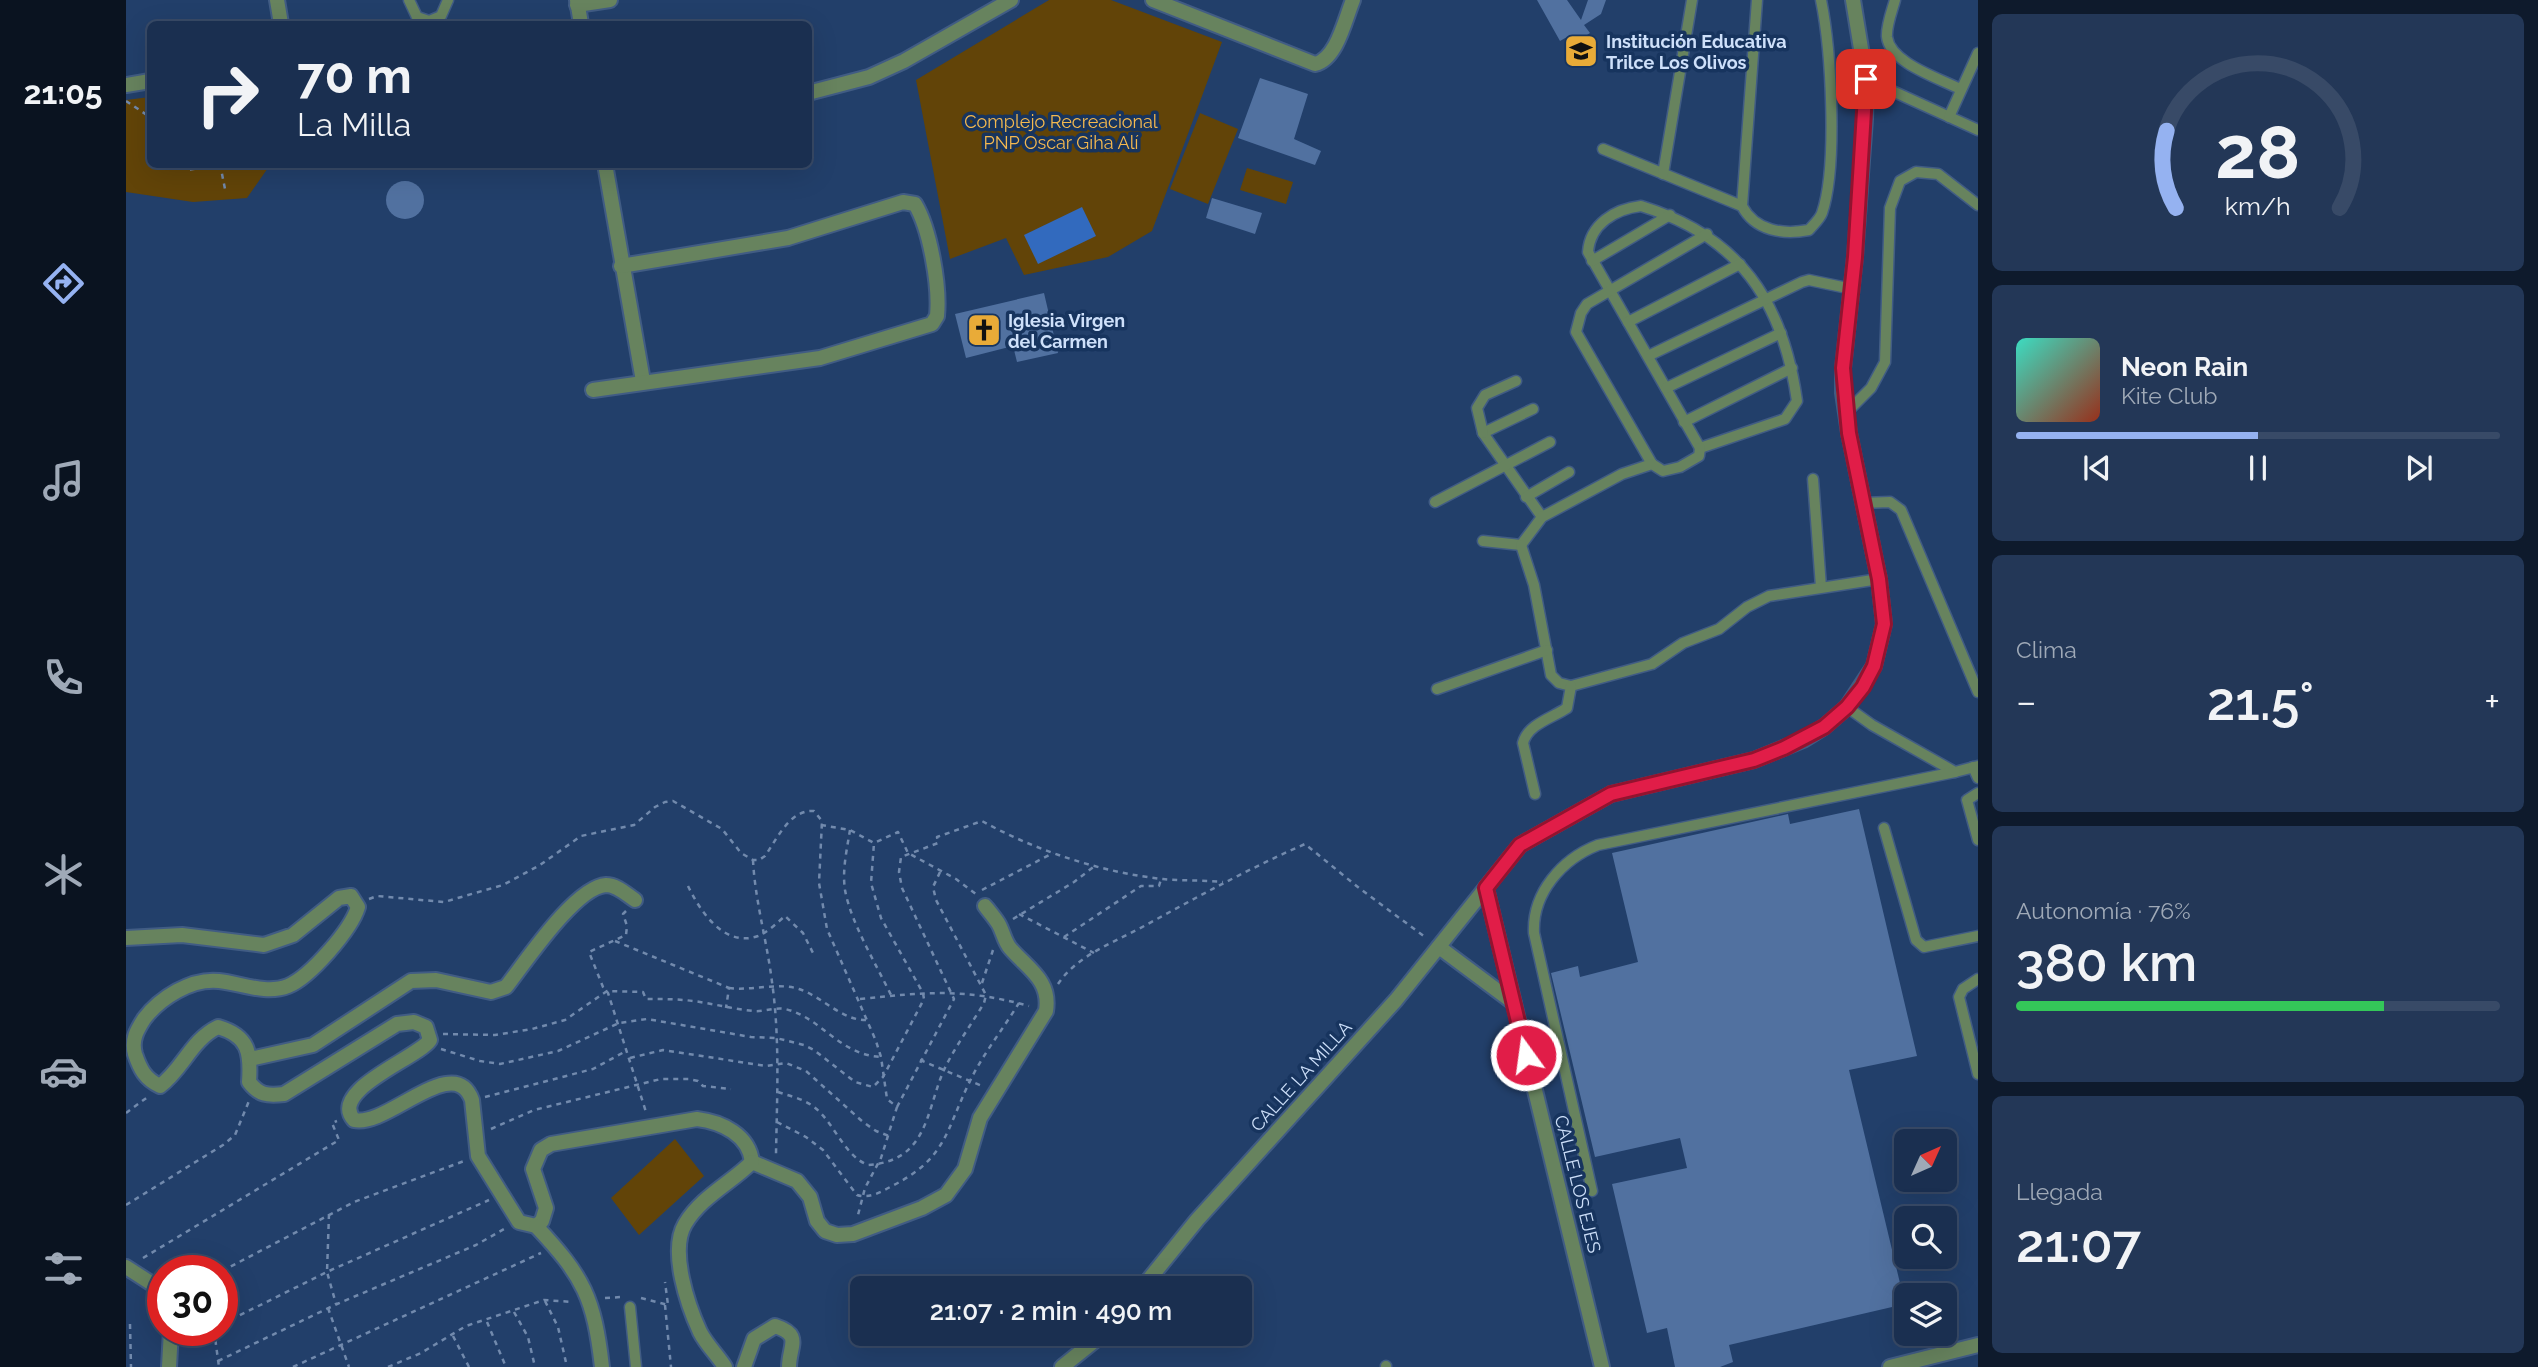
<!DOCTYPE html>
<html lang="es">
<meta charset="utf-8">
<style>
body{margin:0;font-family:Raleway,sans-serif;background:#233757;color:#f1f3f6;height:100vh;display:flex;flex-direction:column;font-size:26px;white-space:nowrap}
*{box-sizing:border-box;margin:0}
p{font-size:23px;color:#9fa9b7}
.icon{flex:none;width:38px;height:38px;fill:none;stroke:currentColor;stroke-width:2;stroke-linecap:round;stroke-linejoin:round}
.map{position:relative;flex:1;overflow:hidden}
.details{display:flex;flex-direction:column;gap:14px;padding:14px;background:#0e1a2c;width:560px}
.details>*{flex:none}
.hud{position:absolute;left:21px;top:21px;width:665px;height:147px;border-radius:10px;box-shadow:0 7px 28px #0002,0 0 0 2px #384a67;background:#1a2f50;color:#f1f3f6;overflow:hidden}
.needle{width:46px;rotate:45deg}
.controls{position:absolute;left:1768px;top:1129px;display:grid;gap:14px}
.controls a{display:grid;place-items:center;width:63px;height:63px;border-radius:10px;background:#1a2f50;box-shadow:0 7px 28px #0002,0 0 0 2px #384a67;font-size:35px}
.speed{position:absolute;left:21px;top:1255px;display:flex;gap:14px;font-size:35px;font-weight:700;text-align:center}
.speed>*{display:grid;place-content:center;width:91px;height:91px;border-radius:50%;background:#1a2f50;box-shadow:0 7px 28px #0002,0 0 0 2px #384a67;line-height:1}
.speed .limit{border:10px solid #d22;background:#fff;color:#111}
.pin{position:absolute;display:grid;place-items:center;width:60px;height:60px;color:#fff;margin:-30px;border-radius:14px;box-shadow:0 4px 10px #0006}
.me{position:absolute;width:77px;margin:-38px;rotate:346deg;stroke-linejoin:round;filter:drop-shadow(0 0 5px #0008)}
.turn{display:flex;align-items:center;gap:24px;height:147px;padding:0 35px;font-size:32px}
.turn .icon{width:91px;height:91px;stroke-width:2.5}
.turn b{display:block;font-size:49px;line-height:60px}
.big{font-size:52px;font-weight:600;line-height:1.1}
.details .card{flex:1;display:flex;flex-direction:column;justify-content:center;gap:10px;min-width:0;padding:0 24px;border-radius:10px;background:#233757}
.details .dial{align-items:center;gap:0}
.dial svg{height:182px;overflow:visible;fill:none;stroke:#384a67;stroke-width:7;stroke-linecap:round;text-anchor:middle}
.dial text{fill:#f1f3f6;stroke:none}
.song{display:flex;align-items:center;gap:21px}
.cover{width:84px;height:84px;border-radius:10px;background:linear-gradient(135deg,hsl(170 70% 55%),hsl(10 70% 35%))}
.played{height:7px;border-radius:4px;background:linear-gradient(90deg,#95b2f1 50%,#384a67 50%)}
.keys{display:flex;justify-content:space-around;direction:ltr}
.heat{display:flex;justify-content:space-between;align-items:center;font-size:38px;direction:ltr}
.charge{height:10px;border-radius:5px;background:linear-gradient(90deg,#34c759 76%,#384a67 0)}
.trip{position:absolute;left:724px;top:1276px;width:402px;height:70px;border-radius:10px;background:#1a2f50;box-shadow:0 7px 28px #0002,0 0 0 2px #384a67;font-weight:600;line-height:70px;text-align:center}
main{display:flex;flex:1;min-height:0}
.tabs{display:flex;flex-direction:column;width:126px;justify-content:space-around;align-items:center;background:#0a1320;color:#9fa9b7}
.tabs .icon{width:49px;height:49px}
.tabs .on{color:#95b2f1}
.tabs b{font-size:32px;color:#f1f3f6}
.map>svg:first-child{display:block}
.green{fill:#624408}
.water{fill:#326abe}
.building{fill:#5171a0}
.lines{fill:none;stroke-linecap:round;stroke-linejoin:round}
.service-casing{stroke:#415c84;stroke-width:13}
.minor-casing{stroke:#415c84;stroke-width:18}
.path{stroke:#728aad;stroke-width:2.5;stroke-dasharray:5 5;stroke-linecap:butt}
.service{stroke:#67835e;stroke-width:10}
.minor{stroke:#67835e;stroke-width:14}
.route-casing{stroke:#92132f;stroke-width:18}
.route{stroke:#e11d48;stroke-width:12}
.labels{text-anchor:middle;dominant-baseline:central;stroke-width:7;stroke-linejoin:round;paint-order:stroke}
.poi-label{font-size:18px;font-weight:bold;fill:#cee0fa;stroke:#17345e;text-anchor:start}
.park-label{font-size:18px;fill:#f5b94f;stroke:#17345e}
.street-label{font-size:18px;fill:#cee0fa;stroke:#17345e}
</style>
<main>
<nav class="tabs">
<b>21:05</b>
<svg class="icon on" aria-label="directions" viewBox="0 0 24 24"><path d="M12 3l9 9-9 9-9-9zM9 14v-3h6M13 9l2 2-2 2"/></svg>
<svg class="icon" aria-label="music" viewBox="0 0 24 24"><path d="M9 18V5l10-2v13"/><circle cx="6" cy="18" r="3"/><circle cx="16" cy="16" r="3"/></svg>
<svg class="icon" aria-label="phone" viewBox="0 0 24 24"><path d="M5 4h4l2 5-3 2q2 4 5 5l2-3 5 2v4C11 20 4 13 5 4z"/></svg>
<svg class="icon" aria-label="climate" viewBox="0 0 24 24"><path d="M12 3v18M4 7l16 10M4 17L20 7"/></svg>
<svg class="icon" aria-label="car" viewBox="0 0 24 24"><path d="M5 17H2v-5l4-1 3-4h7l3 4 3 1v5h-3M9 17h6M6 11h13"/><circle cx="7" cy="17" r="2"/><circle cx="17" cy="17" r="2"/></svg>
<svg class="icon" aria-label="filters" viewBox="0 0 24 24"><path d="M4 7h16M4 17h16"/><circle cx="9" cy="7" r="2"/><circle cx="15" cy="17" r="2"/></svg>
</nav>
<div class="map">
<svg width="1852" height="1367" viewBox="0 0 1852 1367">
<rect width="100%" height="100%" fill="#223f6a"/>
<g class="green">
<path d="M923 0H985L1096 42 1026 231 982 257 898 275 880 238 824 259 790 80Z"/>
<path d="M24 97V164L144 165 121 198 67 202 0 192V100Z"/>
<path d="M1074 113 1112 129 1082 204 1044 189Z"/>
<path d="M1121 168 1167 182 1160 204 1114 190Z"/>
<path d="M549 1139 578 1176 513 1235 485 1198Z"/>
</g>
<path class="water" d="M956 207 970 236 912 264 898 235Z"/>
<g class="building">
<path d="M1411 0H1441L1455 20 1462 0H1480L1475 14 1458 25 1464 33 1446 45 1441 37 1434 41Z"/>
<path d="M1134 78 1182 94 1168 139 1195 151 1189 165 1112 138Z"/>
<circle cx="279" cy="200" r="19"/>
<path d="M1086 198 1136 213 1129 234 1080 218Z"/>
<path d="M918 293 932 353 891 362 887 346 840 358 829 314Z"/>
<path d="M1733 809 1791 1056 1723 1070 1779 1304 1603 1345 1607 1362 1594 1367H1549L1541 1328 1521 1333 1486 1184 1561 1168 1554 1138 1469 1157 1425 973 1452 966 1454 977 1512 962 1486 853 1662 814 1664 824Z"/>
</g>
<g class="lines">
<g class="service-casing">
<g id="service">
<path d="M283 0 291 17 303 21 315 16 322 0"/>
<path d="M1631 0 1616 206C1629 231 1657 235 1683 230 1687 225 1694 219 1696 213 1712 166 1705 49 1695 0"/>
<path d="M1769 0C1766 11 1760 26 1761 37 1764 63 1813 78 1834 89"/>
<path d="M1740 79 1852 130"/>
<path d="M1823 117 1852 53"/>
<path d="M1477 149 1616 206"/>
<path d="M1537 174 1566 0"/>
<path d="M1515 206C1613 236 1657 301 1671 401L1659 419 1574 448 1462 252C1464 224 1489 209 1515 206Z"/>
<path d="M1466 261 1544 215"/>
<path d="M1502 322 1614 264"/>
<path d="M1522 356 1676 282 1683 280 1726 289"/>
<path d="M1540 388 1655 333"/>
<path d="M1407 409 1357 433 1416 517"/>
<path d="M1720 413 1745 388 1759 362 1764 208 1774 181 1790 172 1812 174 1852 205"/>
<path d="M1558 422 1666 368"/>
<path d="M1357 433 1351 408 1359 395 1390 381"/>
<path d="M1526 464 1450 332 1455 313 1461 304 1581 234"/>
<path d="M1687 479 1695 587"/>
<path d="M1400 497 1443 472"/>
<path d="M1309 502 1424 442"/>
<path d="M1736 503 1764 502 1775 510 1852 692"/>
<path d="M1357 541 1395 545 1416 517 1496 474 1526 464 1537 471 1554 467 1573 456 1574 448"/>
<path d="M1395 545 1408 585 1425 675 1433 683 1445 686 1526 664 1557 643 1593 629 1621 607 1643 596 1753 579"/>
<path d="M1311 689 1421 650"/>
<path d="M1721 707 1746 725 1829 772 1852 766"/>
<path d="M1847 767 1852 778"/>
<path d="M1852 793 1841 800 1852 840"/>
<path d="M1409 794 1397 743C1402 724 1426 718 1441 708L1445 686"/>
<path d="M1758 828 1790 940 1798 947 1852 936"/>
<path d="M1852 979 1837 989 1833 997 1852 1074"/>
<path d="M1466 1191 1408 933C1406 893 1436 859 1472 845L1829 772"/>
<path d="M504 1307 510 1367"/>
<path d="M1260 1366V1367"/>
</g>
</g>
<g class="minor-casing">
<g id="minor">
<path d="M151 0 155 24"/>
<path d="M451 0 455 24"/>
<path d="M1027 0 1189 64C1211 59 1219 19 1227 0"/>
<path d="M451 5 484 0"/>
<path d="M0 85 24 81"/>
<path d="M682 93 743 77 778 61 885 0"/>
<path d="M479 164 517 381"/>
<path d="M467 390 694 358 806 324 811 316C814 286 804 229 789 204L777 202 662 238 495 266"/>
<path d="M1360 888 1476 1367"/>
<path d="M0 938 56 935 138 945 167 935 213 898 225 896 232 907C225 930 184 977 162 986 140 995 114 983 93 981 65 978 34 998 18 1019 11 1030 5 1040 9 1054 14 1069 19 1079 34 1086 57 1069 65 1040 92 1027 123 1036 125 1053 123 1082 133 1095 141 1096 158 1094L271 1024 288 1022 300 1027 304 1040C292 1058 202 1090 228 1120 261 1128 328 1051 346 1100L352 1156 393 1222 410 1226 416 1221 420 1208 407 1169 415 1150 425 1144 571 1119C596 1122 623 1135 626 1162"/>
<path d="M1313 947 1388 1003"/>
<path d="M124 1059 187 1045 285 981 310 980 365 992 380 987C399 963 449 887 480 885 491 885 500 894 509 900"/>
<path d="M626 1162 671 1181 684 1197 691 1221 699 1231 711 1235 727 1234 796 1208 820 1195 839 1169 854 1118 920 1011C925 980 902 969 884 948 878 941 877 931 872 923 868 917 863 911 859 906"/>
<path d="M410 1226C458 1277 468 1298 476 1367"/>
<path d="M0 1267 37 1291"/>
<path d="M1016 1288 1071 1220 1270 1000 1394 845 1485 794 1628 760 1677 740 1698 727 1721 707 1748 666 1758 624 1753 579 1723 433 1717 393V368L1729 257 1739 119 1740 79 1727 0"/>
<path d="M43 1367 45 1330"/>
<path d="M599 1367C592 1356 580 1344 574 1332 562 1306 543 1251 559 1224 575 1197 605 1183 626 1162"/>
<path d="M618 1367 628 1339 649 1326C677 1335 663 1346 663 1367"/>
<path d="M936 1367 977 1334"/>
<path d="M1764 1367 1852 1345"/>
</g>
</g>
<g class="path">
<path d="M0 101 24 117"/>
<path d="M59 164 60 170 94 165"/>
<path d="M94 164 99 189"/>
<path d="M695 825 724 830 748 843 772 832 782 853 830 879 850 894"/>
<path d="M724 830C721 849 716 870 719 890 725 923 750 964 765 995"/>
<path d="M627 860C629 901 641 941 646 982 654 1038 651 1097 650 1154"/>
<path d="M562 886C574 911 598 948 632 936 642 932 652 922 659 916L677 933 688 955"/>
<path d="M856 890 927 853"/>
<path d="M243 899 251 896 318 902 377 885 414 865 455 836 508 825 529 807 539 802 547 801 596 829 615 853 627 860H633L639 856C651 839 664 809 688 811L696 821 693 883 701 929 750 1041 755 1057 761 1099 771 1107 755 1158 739 1188 732 1215"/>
<path d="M500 911 497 914 501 926 500 935 463 952 477 987 482 993 520 1112"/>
<path d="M893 914 968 953"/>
<path d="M887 919 948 882 970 865"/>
<path d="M938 937 1015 886H1033L1035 879"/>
<path d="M489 941 603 988 600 1008"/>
<path d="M856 983 867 950"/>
<path d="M932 984C951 955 991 941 1020 925 1073 896 1124 868 1179 844L1233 888 1299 937"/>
<path d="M603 988C626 991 652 982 673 989 697 997 716 1021 741 1020"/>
<path d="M734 999C800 992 838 988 903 1006"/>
<path d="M317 1034 369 1035 406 1029 439 1020 481 991 517 992 520 999C538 999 556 999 574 1002 592 1005 609 1009 627 1011 638 1012 649 1007 659 1009 695 1017 713 1055 755 1057"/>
<path d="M315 1049 354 1061 374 1064 432 1051 493 1023 521 1019 625 1037 650 1038 678 1045 688 1050 729 1082 747 1087 757 1077 798 999 797 993 755 918 745 883 748 843"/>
<path d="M504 1058 537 1050 640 1066 660 1063 680 1071 737 1122 750 1131 763 1136"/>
<path d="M794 1060 856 1086"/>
<path d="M652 1092C664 1096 678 1099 688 1107 708 1122 718 1156 742 1165 801 1161 800 1113 817 1072 828 1048 845 1025 858 1003L860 995 810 900 807 887 815 870"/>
<path d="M359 1097 467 1069 500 1051"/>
<path d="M771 1107 828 999 776 888 773 872 775 857 812 843 811 837 856 821C908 850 977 873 1037 879 1057 881 1077 880 1097 882"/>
<path d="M0 1113 23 1096"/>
<path d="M651 1122 680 1137 697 1150 731 1195C743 1199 755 1192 766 1186 821 1158 819 1132 844 1081 857 1054 877 1029 893 1003"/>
<path d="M365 1129 408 1110 535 1079H563L572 1081 577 1086 605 1089"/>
<path d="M0 1205 97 1145 109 1135 123 1101"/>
<path d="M203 1214 201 1272 210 1304"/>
<path d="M17 1258 213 1140 206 1123 211 1121"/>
<path d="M96 1271 228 1202 338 1161"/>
<path d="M479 1298 496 1297"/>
<path d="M515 1298 542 1305 539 1282"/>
<path d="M419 1301 432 1327 441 1367"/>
<path d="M539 1305 545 1367"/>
<path d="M202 1308 223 1367"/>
<path d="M388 1312 402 1337 409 1367"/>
<path d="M361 1322 380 1367"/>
<path d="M4 1324 5 1367"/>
<path d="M96 1324 203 1271 363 1200"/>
<path d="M88 1330 93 1367"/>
<path d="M327 1336 343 1367"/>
<path d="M92 1361 211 1304 350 1245 378 1229"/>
<path d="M167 1367 415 1253"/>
<path d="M262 1367 295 1353 340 1326 418 1300 447 1302"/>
</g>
<use href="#service" class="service"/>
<use href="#minor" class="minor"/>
</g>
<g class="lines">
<g class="route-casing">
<path id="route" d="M1400 1055 1360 888 1394 845 1485 794 1628 760 1658 748 1698 727 1721 707 1737 687 1748 666 1758 624 1753 579 1723 433 1717 368 1729 257 1740 79"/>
</g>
<use href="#route" class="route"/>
</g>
<defs>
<g id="school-square" transform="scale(1.75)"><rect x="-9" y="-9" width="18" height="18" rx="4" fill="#e9ab38" stroke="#17345e"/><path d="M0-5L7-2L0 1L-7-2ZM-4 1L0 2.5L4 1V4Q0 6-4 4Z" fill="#111"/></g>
<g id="church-square" transform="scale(1.75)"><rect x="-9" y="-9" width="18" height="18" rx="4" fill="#e9ab38" stroke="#17345e"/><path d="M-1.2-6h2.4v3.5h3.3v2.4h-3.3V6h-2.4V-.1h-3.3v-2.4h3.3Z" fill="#111"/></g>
</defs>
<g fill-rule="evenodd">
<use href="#school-square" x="1455" y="51"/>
<use href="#church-square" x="858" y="330"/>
</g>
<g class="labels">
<g class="poi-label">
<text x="1480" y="41">Institución Educativa<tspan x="1480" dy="21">Trilce Los Olivos</tspan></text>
<text x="882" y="320">Iglesia Virgen<tspan x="882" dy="21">del Carmen</tspan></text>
</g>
<g class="park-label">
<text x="935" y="121">Complejo Recreacional<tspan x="935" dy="21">PNP Oscar Giha Alí</tspan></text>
</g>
<g class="street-label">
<text transform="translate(1175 1076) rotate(-48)">CALLE LA MILLA</text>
<text transform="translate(1452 1184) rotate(76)">CALLE LOS EJES</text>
</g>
</g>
</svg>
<div class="controls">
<a><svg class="needle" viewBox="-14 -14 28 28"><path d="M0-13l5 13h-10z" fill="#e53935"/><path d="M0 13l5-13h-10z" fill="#9fa9b7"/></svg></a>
<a><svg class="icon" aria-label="search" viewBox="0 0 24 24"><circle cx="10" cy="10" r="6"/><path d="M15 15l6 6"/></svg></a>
<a><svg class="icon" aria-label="layers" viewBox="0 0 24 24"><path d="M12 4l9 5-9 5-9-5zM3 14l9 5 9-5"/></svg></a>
</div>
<div class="speed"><div class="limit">30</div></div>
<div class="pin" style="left:1740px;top:79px;background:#d93025"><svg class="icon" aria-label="arrive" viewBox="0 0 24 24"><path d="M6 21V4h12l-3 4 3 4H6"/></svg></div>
<svg class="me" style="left:1400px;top:1055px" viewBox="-20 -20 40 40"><circle r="17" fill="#e11d48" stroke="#fff" stroke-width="3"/><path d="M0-11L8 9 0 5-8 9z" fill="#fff"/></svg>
<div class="trip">21:07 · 2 min · 490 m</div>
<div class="hud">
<div class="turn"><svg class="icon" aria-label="right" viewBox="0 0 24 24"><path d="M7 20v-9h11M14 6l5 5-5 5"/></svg><div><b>70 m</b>La Milla</div></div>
</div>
</div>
<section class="details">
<div class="card dial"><svg viewBox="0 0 100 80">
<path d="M14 69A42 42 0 1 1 86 69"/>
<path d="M14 69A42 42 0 0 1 10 35" stroke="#95b2f1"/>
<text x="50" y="56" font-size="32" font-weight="700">28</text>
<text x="50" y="72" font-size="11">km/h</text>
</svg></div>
<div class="card">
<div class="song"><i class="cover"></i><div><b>Neon Rain</b><p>Kite Club</p></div></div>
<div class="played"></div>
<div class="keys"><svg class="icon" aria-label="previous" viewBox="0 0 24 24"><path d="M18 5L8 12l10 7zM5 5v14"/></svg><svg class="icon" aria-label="pause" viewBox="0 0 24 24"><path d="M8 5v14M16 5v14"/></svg><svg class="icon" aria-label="next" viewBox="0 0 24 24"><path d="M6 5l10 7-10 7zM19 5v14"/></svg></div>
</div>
<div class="card"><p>Clima</p>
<div class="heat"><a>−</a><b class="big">21.5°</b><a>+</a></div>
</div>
<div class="card"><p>Autonomía · 76%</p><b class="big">380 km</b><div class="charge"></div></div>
<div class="card"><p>Llegada</p><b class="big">21:07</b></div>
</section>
</main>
